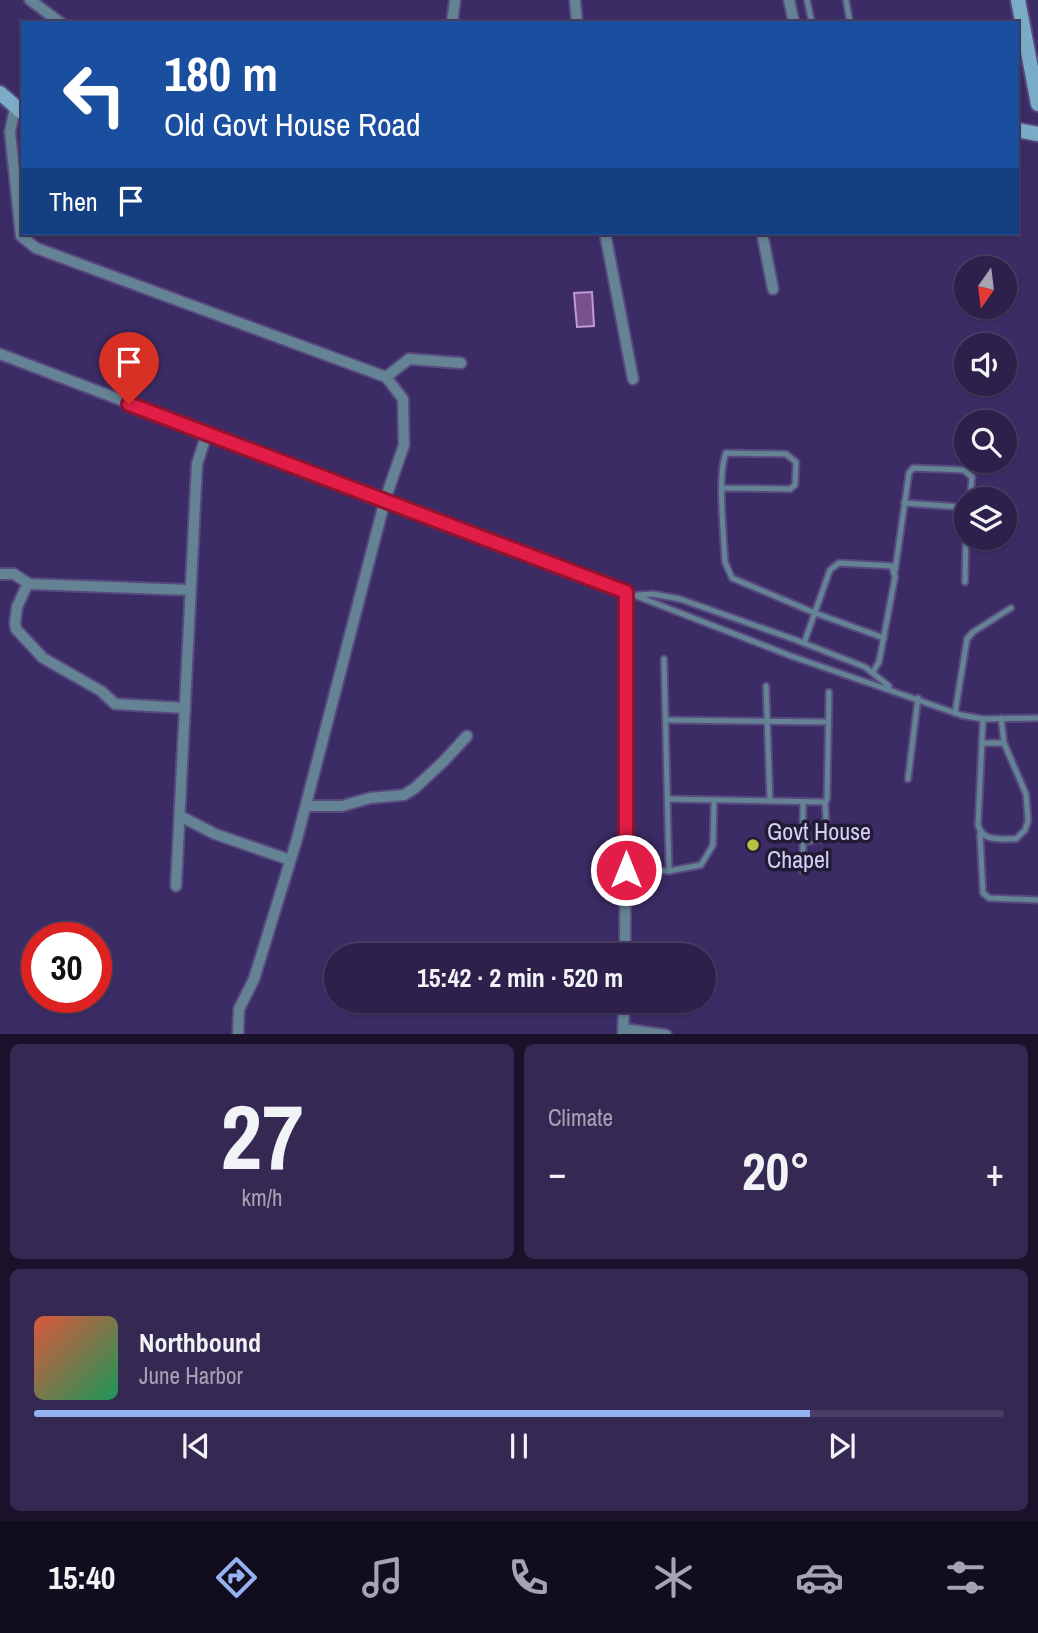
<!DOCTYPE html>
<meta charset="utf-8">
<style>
body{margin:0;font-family:"Archivo Narrow",sans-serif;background:#352953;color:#f1f3f6;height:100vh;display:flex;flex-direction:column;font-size:26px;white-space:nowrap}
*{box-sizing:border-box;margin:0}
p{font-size:23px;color:#a7a3b5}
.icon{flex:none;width:38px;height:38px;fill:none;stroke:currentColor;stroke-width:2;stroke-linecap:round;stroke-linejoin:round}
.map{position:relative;height:1034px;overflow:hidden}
.sheet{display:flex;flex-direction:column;gap:10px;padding:10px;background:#19122a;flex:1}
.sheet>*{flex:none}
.top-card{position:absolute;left:21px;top:21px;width:998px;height:214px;border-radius:0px;box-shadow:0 2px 5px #0004,0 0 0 2px #483e64;background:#1a4fa0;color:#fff;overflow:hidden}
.needle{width:46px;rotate:194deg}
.fabs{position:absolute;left:954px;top:256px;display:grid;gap:14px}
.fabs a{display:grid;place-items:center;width:63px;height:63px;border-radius:50%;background:#2d214c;box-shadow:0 2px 5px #0004,0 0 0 2px #483e64;font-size:35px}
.speed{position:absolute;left:21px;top:922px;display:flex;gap:14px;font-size:35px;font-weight:700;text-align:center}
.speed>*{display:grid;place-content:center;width:91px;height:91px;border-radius:50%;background:#2d214c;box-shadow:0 2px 5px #0004,0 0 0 2px #483e64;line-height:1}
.speed .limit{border:10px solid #d22;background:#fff;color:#111}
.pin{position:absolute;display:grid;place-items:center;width:60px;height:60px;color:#fff;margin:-72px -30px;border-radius:50% 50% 50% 0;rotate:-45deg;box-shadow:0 0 7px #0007}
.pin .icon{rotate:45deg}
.me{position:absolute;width:77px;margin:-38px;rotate:0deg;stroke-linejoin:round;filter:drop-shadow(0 0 5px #0008)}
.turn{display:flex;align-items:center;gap:24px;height:147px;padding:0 28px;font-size:32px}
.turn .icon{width:91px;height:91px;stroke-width:2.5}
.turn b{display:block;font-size:49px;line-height:60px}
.then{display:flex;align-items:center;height:66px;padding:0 28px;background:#0003;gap:14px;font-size:26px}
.big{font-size:52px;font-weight:800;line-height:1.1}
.sheet .tile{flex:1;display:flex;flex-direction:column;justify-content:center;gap:10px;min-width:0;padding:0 24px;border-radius:10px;background:#352953}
.sheet .dial{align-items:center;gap:0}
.dial b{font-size:91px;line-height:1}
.song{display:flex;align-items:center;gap:21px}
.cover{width:84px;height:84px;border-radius:10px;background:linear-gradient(135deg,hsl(10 70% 55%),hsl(150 70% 35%))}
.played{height:7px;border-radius:4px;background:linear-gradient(90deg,#95b2f1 80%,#483e64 80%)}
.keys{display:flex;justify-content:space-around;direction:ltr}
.heat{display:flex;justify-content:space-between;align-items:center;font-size:38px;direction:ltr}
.sheet .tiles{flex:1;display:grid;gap:10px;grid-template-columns:1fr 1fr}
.tile:last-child{grid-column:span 2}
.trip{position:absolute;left:324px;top:943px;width:392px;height:70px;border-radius:35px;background:#2d214c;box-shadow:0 2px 5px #0004,0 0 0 2px #483e64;font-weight:800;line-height:70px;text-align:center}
.tabs{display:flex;height:112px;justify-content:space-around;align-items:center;background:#120d1e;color:#a7a3b5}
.tabs .icon{width:49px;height:49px}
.tabs .current{color:#95b2f1}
.tabs b{font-size:32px;color:#f1f3f6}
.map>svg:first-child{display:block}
.building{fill:#76518b;stroke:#c099d7;stroke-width:2}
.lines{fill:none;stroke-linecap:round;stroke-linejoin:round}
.lane-casing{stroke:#58497f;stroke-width:9}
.street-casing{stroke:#58497f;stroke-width:14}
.secondary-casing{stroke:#58497f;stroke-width:18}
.lane{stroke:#648394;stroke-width:5}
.street{stroke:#648394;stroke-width:10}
.secondary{stroke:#7aacc7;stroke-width:14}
.route-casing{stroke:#92132f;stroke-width:18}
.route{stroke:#e11d48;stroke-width:12}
.poi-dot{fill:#b9c046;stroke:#211b35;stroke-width:2.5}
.labels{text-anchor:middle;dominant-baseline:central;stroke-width:7;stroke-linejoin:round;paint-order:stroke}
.poi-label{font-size:24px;fill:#d5cff2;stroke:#211b35;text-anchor:start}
</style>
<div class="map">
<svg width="1038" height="1035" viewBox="0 0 1038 1035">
<rect width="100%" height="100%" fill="#3c2c66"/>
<path class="building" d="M592 292 594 326 577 327 574 293Z"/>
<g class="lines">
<g class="lane-casing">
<g id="lane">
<path d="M807 0 812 23"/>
<path d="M846 0 850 23"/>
<path d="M723 488 790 489 795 485 796 462 786 454 726 453C717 475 724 536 725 562L732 578 815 613 884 638"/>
<path d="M904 503 961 507 966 505"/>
<path d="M895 571 909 473 913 468 964 470 972 477 970 499"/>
<path d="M965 582 966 529"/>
<path d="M626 592 791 656 961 715 983 719 1038 718"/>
<path d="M638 595 653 594 680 599 796 640 865 667 889 686"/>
<path d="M804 643 830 570 839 563 892 566 895 577 879 662 873 672"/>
<path d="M664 659 669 871"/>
<path d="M766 686 770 801"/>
<path d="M955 713 967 639 973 632 1011 608"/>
<path d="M983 719 978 825C983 843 1001 838 1016 839L1025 830 1028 821 1026 794 1004 743 1001 718"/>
<path d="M666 720 828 722"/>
<path d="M982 743H1004"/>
<path d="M908 779 918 698"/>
<path d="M668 799 825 802 827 799 829 692"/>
<path d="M803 802V871"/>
<path d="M980 834 983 893 989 898 1038 900"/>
<path d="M803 842 827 838 825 802"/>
<path d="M627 870 669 871 701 865 713 845 714 801"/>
</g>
</g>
<g class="street-casing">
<g id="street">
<path d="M30 0 61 23"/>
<path d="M575 0 577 23"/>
<path d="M789 0 794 23"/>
<path d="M452 23 455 0"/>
<path d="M15 108 10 132 21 236 36 248 386 377 403 399 404 445 385 500 297 839 254 979 239 1009 238 1035"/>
<path d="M605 233 633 379"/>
<path d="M762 233 773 289"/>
<path d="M0 354 626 592 625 956"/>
<path d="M386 377 409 359 461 363"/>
<path d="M0 574H14L29 584 190 590"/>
<path d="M28 583 17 607 15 623 16 629 43 658 101 691 115 704 185 708"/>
<path d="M306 806H342L370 798 404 795 415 788 444 761 467 736"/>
<path d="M180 816 215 834 290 860"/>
<path d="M176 886 197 464 207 433"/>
<path d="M624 1029 666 1035"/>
<path d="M623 1035 624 1001"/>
</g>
</g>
<g class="secondary-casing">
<g id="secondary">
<path d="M1018 0 1038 104"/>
<path d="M0 93 23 113"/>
<path d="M1017 130 1038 134"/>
</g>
</g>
<use href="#lane" class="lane"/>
<use href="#street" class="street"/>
<use href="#secondary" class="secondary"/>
</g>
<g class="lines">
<g class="route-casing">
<path id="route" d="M129 404 626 592V870"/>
</g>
<use href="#route" class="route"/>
</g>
<circle class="poi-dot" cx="753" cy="845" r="7"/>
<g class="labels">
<g class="poi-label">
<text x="767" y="831">Govt House<tspan x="767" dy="28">Chapel</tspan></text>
</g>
</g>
</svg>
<div class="fabs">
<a><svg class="needle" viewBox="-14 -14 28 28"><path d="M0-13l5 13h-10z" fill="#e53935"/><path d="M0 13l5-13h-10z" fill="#a7a3b5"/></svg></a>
<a><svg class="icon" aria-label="sound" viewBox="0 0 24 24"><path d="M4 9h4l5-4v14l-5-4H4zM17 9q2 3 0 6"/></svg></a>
<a><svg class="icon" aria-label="search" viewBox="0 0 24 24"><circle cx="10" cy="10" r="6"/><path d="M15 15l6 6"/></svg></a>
<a><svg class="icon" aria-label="layers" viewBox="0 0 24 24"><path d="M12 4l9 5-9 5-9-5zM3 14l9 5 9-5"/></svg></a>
</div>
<div class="speed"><div class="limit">30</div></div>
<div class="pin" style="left:129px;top:404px;background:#d93025"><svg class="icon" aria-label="arrive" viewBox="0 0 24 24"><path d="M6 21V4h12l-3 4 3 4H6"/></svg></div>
<svg class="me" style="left:626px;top:870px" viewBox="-20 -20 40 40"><circle r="17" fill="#e11d48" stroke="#fff" stroke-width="3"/><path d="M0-11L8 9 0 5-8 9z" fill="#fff"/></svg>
<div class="trip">15:42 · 2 min · 520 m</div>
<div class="top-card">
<div class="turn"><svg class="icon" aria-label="left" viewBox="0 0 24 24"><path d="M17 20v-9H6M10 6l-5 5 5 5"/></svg><div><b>180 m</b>Old Govt House Road</div></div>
<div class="then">Then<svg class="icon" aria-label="arrive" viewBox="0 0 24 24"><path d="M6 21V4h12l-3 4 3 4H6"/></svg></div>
</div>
</div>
<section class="sheet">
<div class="tiles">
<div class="tile dial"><b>27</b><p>km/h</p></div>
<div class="tile"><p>Climate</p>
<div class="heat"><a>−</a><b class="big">20°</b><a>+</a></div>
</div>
<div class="tile">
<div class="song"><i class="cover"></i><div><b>Northbound</b><p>June Harbor</p></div></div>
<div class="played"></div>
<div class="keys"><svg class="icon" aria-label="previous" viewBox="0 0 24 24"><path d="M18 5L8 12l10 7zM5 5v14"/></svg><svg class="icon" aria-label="pause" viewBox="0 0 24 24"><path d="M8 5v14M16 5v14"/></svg><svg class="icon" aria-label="next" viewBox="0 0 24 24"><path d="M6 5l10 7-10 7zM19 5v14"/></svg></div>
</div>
</div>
</section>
<nav class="tabs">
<b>15:40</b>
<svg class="icon current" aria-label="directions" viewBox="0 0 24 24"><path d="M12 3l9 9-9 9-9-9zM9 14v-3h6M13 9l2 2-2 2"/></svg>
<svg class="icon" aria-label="music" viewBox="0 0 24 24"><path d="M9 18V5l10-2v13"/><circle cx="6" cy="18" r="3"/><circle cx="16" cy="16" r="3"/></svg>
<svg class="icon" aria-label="phone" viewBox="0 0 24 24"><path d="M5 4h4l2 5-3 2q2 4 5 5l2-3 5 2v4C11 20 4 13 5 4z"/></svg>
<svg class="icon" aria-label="climate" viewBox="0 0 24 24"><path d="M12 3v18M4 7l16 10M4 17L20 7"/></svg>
<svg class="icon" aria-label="car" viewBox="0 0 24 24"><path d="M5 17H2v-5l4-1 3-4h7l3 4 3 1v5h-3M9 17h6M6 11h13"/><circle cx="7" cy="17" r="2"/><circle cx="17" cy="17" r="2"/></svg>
<svg class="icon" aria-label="filters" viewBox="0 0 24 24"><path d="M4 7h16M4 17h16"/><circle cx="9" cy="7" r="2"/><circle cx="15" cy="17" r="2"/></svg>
</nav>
